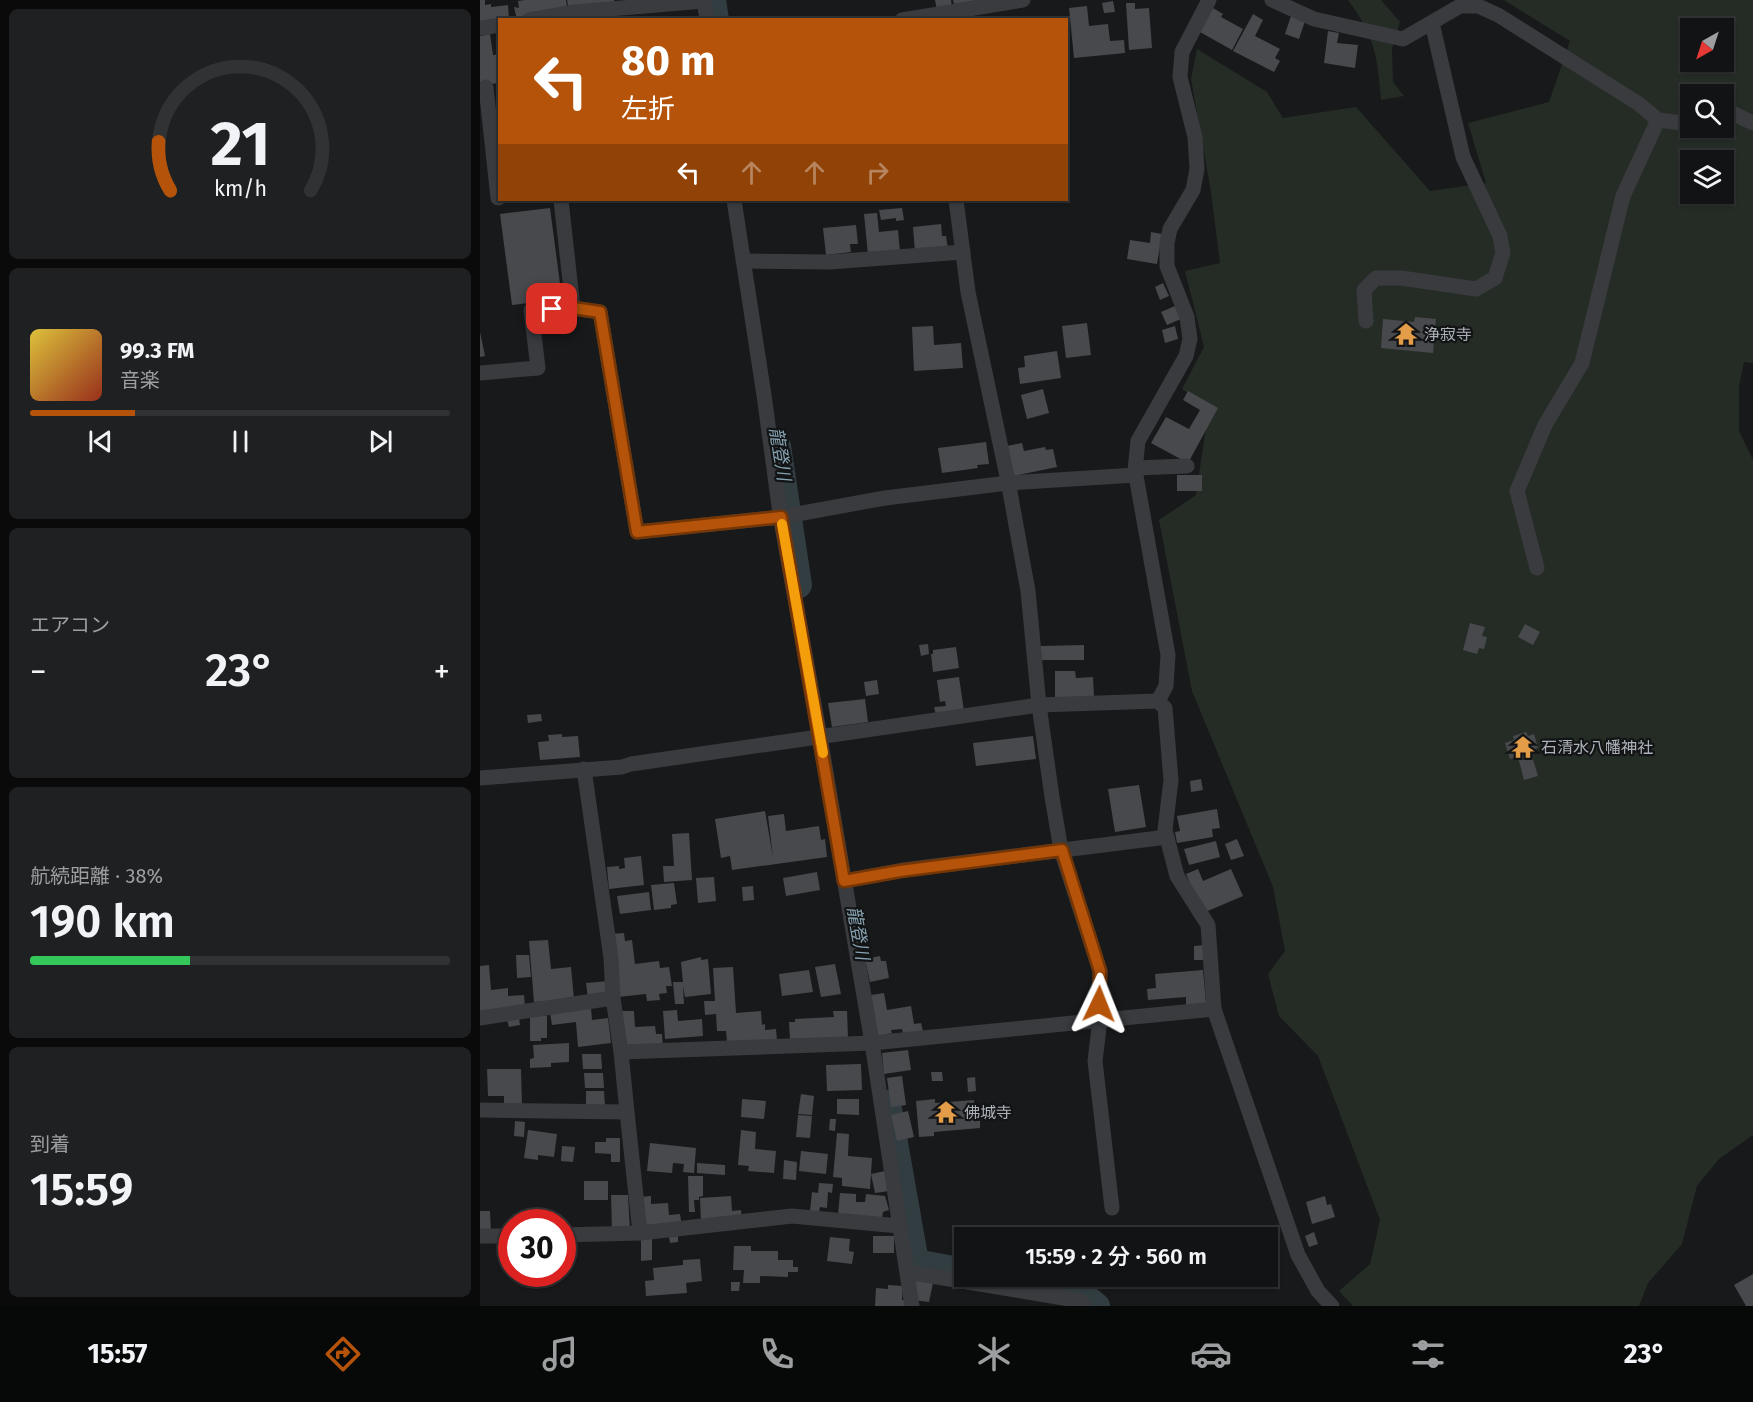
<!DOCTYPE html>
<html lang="ja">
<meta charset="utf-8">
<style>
body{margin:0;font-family:"Fira Sans","Noto Sans JP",sans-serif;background:#1f2022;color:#f1f3f6;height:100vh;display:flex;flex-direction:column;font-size:22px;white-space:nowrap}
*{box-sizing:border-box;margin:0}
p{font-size:20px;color:#9c9ea0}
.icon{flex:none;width:33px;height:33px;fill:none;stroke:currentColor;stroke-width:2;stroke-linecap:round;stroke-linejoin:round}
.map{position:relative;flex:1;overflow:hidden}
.details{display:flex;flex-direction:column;gap:9px;padding:9px;background:#0a0a0b;width:480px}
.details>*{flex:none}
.banner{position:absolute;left:18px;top:18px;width:570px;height:183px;border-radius:0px;box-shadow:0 2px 4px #0004,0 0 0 2px #313234;background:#b45309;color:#fff;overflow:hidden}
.needle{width:39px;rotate:219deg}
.controls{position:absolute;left:1200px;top:18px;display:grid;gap:12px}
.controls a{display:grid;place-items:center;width:54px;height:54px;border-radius:0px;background:#121314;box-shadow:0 2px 4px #0004,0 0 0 2px #313234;font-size:30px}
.speed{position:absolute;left:18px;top:1209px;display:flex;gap:12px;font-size:30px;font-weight:700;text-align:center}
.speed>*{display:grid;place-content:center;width:78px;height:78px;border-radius:50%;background:#121314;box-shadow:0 2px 4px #0004,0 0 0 2px #313234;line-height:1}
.speed .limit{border:9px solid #d22;background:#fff;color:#111}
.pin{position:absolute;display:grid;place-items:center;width:51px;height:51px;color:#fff;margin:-26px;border-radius:12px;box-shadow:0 3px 9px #0006}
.me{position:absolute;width:66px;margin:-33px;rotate:2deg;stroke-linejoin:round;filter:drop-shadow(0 0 4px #0008)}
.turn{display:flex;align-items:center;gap:21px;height:126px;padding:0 24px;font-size:27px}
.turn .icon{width:78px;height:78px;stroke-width:2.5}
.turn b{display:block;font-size:42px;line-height:51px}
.lanes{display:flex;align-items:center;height:57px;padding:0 24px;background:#0003;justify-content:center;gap:30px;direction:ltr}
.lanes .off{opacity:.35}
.big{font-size:45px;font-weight:600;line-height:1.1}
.details .tile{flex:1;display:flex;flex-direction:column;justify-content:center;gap:9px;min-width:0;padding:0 21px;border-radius:9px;background:#1f2022}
.details .dial{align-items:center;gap:0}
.dial svg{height:156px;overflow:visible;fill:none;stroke:#313234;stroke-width:7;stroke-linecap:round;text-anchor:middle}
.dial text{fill:#f1f3f6;stroke:none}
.song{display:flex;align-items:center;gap:18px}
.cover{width:72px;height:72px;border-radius:9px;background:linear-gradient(135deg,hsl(50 70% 55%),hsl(10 70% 35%))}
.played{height:6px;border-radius:3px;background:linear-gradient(90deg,#b45309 25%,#313234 25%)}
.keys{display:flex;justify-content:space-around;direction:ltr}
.heat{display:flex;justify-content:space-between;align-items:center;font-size:33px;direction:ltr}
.charge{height:9px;border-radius:4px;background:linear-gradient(90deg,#34c759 38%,#313234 0)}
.trip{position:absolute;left:474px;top:1227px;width:324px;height:60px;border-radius:0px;background:#121314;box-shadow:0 2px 4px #0004,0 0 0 2px #313234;font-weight:600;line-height:60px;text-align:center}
.tabs{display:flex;height:96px;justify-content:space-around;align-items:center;background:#070808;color:#9c9ea0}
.tabs .icon{width:42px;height:42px}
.tabs .current{color:#b45309}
.tabs b{font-size:27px;color:#f1f3f6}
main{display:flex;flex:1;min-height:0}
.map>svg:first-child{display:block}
.green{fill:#252c25;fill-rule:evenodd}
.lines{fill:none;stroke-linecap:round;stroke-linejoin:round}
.river{stroke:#323d42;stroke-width:26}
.building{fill:#48494d}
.street{stroke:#3a3b3f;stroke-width:15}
.route-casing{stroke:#753606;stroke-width:15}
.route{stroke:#b45309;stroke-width:10}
.slow{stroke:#f59e0b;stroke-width:10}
.labels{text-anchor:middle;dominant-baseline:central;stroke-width:4.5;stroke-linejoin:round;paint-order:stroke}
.poi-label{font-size:16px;fill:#acb1b9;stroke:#131415;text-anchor:start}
.water-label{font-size:18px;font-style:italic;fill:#86a2b0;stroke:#131415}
</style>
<main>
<section class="details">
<div class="tile dial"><svg viewBox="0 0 100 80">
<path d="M14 69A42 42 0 1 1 86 69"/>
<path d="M14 69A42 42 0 0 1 8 44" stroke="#b45309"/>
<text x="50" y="56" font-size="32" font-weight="700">21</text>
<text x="50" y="72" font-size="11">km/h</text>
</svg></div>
<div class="tile">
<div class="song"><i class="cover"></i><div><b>99.3 FM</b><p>音楽</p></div></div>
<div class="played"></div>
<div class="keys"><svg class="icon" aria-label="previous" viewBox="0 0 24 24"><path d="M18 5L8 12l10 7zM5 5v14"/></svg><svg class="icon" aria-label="pause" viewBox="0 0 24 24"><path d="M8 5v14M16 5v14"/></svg><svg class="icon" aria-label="next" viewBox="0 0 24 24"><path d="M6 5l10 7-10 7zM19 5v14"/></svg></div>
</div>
<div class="tile"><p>エアコン</p>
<div class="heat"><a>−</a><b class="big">23°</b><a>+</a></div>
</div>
<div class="tile"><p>航続距離 · 38%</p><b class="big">190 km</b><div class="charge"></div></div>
<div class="tile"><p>到着</p><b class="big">15:59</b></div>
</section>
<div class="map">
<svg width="1273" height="1306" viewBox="0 0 1273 1306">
<rect width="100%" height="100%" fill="#18191a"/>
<g class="green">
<path d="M868 0H901L920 22 912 49 913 82 924 96 901 100C898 57 894 35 868 0Z"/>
<path d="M1024 0H1273V363L1264 362 1259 387V431L1273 460V1135L1239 1159 1217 1186 1202 1244 1168 1283 1159 1306H873L859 1291 890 1264 900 1220 838 1056 799 1016 788 974 805 951 793 887 712 691 679 520 716 495 729 407 702 389 724 347 705 271 740 263 731 192 711 79 717 49 787 92 803 118 876 107 950 191 1006 183 988 123 1069 102 1090 41ZM1210 28H1244V62H1210ZM1210 94H1244V128H1210ZM1210 160H1244V194H1210Z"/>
</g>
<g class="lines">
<g class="river">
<path d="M233 0 236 20"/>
<path d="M298 446 319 585"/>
<path d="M408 1103 436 1262 484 1271"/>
<path d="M518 1276 599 1291 617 1306"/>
</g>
</g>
<g class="building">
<path d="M0 0H5V5L11 4V7L28 5 29 19 0 22Z"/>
<path d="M45 0H86L88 12 37 20 34 7 39 8 38 1Z"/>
<path d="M87 0H134V4L89 10Z"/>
<path d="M455 0H471L472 8 457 10Z"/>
<path d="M473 0H499L474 4Z"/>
<path d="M633 1 635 12 624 13 622 3Z"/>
<path d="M646 3H655V9L669 8 672 48 649 50Z"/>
<path d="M607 6 609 26 628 24 630 41 644 40 645 53 594 58 589 8Z"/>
<path d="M733 8 743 14 741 17 763 29 752 50 720 32Z"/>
<path d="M135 12 136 20H118V15Z"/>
<path d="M773 14 783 20 775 36 800 49 795 58 800 61 794 72 753 51Z"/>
<path d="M811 16 825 21 819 39 805 34Z"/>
<path d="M848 31 859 33 857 43 878 45 875 68 844 63Z"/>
<path d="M10 34 13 55 20 54V83L0 85V36Z"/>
<path d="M70 208 82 299 32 305 20 214Z"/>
<path d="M422 208 424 220 416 221V218L401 220 399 210Z"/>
<path d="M397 213 399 232 418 230 420 252 388 255 384 214Z"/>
<path d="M461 224 462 236H466L468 249 435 252 433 227Z"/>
<path d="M376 225 378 244H370L371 252 346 255 343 228Z"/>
<path d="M671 232 682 234 677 264 647 259 650 240 670 243Z"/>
<path d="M683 283 689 296 680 300 675 287Z"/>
<path d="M695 306 701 319 687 325 681 312Z"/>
<path d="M935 317 956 319 953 353 901 348 903 319 934 322Z"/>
<path d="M607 323 611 355 586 358 582 326Z"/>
<path d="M453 326 454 345 481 343 483 368 434 371 432 327Z"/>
<path d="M695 326 698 339 685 343 682 330Z"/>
<path d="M0 332 5 356 0 357Z"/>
<path d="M577 351 581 378 540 384 538 368 545 367 544 356Z"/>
<path d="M563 389 569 413 547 419 541 395Z"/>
<path d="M708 391 738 408 708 463 671 443 686 417 709 429 720 410 703 400Z"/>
<path d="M506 442 509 464 497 465 498 468 462 473 458 448Z"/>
<path d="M542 443 544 451 565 447 566 450 573 449 577 467 533 476 527 446Z"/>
<rect x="697" y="475" width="25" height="16"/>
<path d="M990 623 1005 627 1002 636 1007 637 1004 649 999 648 997 654 983 650Z"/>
<path d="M1045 624 1060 632 1053 645 1038 637Z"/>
<path d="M448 644 449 654 441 656 439 645Z"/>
<path d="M604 645V660H561V646Z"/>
<path d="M476 647 479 668 453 672 451 654H453V650Z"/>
<path d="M575 671H595L596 678 613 677 614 697 575 698Z"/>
<path d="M479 677 484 711 456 715 454 707 466 706 465 701 460 702 457 680Z"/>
<path d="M397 680 399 694 386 696 384 682Z"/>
<path d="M385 699 388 722 352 727 348 703Z"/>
<path d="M61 714 62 721 48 723 47 715Z"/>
<path d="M1046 732 1048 736 1054 734 1058 748 1050 750 1058 776 1044 780 1038 757 1030 759 1025 743 1034 740 1033 736Z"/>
<path d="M82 734V737L98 736 100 757 60 760 58 742 69 741 68 735Z"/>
<path d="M553 736 556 759 496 766 493 743Z"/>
<path d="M721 779 723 790 711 792 710 781Z"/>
<path d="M659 785 666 827 635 832 628 789Z"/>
<path d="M737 809 740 828 732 829 733 837 697 843 695 832 700 831 697 816Z"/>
<path d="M285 811 293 857 288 816 304 814 306 831 339 826 341 840 345 839 347 857 252 870 250 856 241 858 235 819Z"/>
<path d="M209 833 212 880 184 882 183 866H194L192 834Z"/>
<path d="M757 839 764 856 751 860 745 844Z"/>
<path d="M736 841 740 857 709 865 704 849Z"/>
<path d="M161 856 164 885 129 889 127 867 139 866V869L145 868 144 858Z"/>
<path d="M718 869 723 881 751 869 763 896 723 913 706 874Z"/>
<path d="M337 872 340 890 306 896 303 878Z"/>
<path d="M234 877 236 901 218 903 216 878Z"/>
<path d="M194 883 197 904 191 905V908L174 910 171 885Z"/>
<path d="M273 886 274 900 263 901 262 887Z"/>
<path d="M169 892 171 910 140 914 137 896Z"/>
<path d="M144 933 145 941 152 940 155 964 179 961 180 968 189 967 192 986H186L187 993 179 994 180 1000 167 1001 166 994 138 997 130 934Z"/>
<path d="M68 940 71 969 91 967 94 999 54 1002 49 941Z"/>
<path d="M725 945V960H714V946Z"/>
<path d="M36 955H49L51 977 37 978Z"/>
<path d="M400 956 401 961H406L409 978 390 982 385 959Z"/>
<path d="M221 957V960L228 959 231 994 205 997 203 986 204 1004H195L193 982H203L201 962Z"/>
<path d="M355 964 361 994 341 997 335 967Z"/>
<path d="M9 965 11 990 28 988V996L44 995 45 1007 0 1011V966Z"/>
<path d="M253 967 256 1013 281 1011 282 1025 285 1024V1030L296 1029 297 1040 247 1043 246 1031H237L236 1014 225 1015 224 1001H235L233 968Z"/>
<path d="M329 970 333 992 302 996 299 974Z"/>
<path d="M723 970 726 1003 706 1005V997L668 1000 667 989 676 988 675 974Z"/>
<path d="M129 981 130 996 108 998 106 983Z"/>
<path d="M404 993 407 1010 431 1006 434 1024 441 1023 443 1031 423 1034 422 1029 411 1030 412 1033 398 1036 391 995Z"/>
<path d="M111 1008 112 1020 128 1018 131 1043 98 1047 96 1022 72 1025 70 1012Z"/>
<path d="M197 1010 198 1021 222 1019 223 1036 185 1039 183 1011Z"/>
<path d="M140 1011H154L155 1027 175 1026 176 1034H182L183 1048 143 1050Z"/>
<path d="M353 1011H367L368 1037 310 1039 309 1022H315V1019L354 1017Z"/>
<path d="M50 1015 67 1016V1038H61V1041H50Z"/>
<path d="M39 1018 40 1025 29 1027 27 1020Z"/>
<path d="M89 1043V1062L71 1063V1067L50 1068V1059L54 1058 53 1045Z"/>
<path d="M428 1050 431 1070 404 1074 402 1053Z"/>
<path d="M102 1054H121L122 1069H103Z"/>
<path d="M381 1064 382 1090 347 1091 346 1065Z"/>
<path d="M7 1069H41L42 1105H24V1096H8Z"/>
<path d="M451 1072H462L463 1081H452Z"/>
<path d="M104 1073H123L124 1088H105Z"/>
<path d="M422 1076 426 1105 411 1107 407 1078Z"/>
<path d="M495 1077 496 1091 488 1092 487 1078Z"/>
<path d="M106 1091H124L125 1106H106Z"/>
<path d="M321 1094 334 1096 332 1115 318 1114Z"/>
<path d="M262 1099 286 1101 284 1119 261 1117Z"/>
<path d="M357 1099H379V1115L357 1114Z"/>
<path d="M455 1099V1103L494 1100 496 1121H500V1128L454 1132V1136L439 1137 436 1101Z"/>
<path d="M428 1111 434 1137 417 1141 411 1115Z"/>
<path d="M318 1115 332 1116 330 1138 316 1137Z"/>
<path d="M350 1119H356L355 1131 349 1130Z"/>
<path d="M35 1121 45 1122 44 1137 34 1136Z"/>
<path d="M48 1130 77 1134 74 1157 58 1155V1160L44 1158Z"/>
<path d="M261 1130 276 1132 275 1149 296 1151 294 1173 268 1171 269 1166 258 1165Z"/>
<path d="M357 1133 369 1134 368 1156 392 1158 390 1189 362 1186V1178L353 1177Z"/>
<path d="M126 1138H140V1162H131V1154L115 1153V1142H126Z"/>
<path d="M170 1143 216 1148 214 1173 203 1172 204 1164 193 1163 192 1173 167 1171Z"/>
<path d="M82 1146 95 1147 93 1162 81 1161Z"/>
<path d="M321 1151 348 1154 346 1174 319 1171Z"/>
<path d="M304 1160 317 1162 316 1180 303 1179Z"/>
<path d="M217 1163 245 1165V1175L217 1173Z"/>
<path d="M405 1171 409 1191 395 1193 391 1174Z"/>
<path d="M208 1176H223V1196L219 1197V1200H214L215 1212H209Z"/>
<rect x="104" y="1181" width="24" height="19"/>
<path d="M339 1183 353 1184 352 1193 348 1192 347 1208 340 1207 339 1212 330 1211 332 1192 338 1193Z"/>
<path d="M360 1193 376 1194V1202H385L386 1194 405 1196 409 1210 403 1212 402 1218 358 1214Z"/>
<path d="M131 1195H148L150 1230 132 1231Z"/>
<path d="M171 1196V1204L188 1203 189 1215 200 1214 202 1227 161 1230 159 1197Z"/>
<path d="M251 1196 252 1211 261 1210 262 1220 221 1222 220 1198Z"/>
<path d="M845 1196 847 1205 851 1204 855 1217 832 1224 826 1202Z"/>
<path d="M0 1211H10L11 1233H0Z"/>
<path d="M834 1232 838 1244 829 1247 825 1236Z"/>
<path d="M198 1236V1242L190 1243 189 1237Z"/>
<rect x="393" y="1236" width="21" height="17"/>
<path d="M350 1237 370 1239 369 1251 374 1252 372 1264 347 1261Z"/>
<path d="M161 1239H172V1260L161 1261Z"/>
<path d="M254 1246H271V1251H298V1260H313V1267H318V1272H308V1277L280 1276V1283H263L264 1270H253Z"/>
<path d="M220 1259 222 1281 206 1283 207 1293 166 1296 165 1281 174 1280 173 1268 203 1265V1260Z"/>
<path d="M1273 1274V1306H1266L1254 1285Z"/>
<path d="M431 1279 453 1283 449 1302 434 1300Z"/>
<path d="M251 1282H260L259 1291H251Z"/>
<path d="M408 1285 423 1286 422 1300 428 1301 427 1306H395L396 1288 408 1289Z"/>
</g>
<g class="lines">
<g class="street">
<path d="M224 0 227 20"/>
<path d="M792 0 834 19 923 39 980 6H998L1018 15 1159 104 1178 120 1210 124"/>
<path d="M49 20 94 12 224 1"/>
<path d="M422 20 543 0"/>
<path d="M0 28 20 25"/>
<path d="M6 87 18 198 20 197"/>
<path d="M1244 115 1250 112 1273 123"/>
<path d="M81 200 93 308"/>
<path d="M254 200 284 395 301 521 340 737 392 1043 432 1306"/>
<path d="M476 200 488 292 528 481 548 591 559 705 572 797 581 850 620 971 619 1028 615 1061 632 1208"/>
<path d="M263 261 350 262 483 252"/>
<path d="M886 321 884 290 896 278H921L996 289 1015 278 1023 253 1020 236 983 157 952 23"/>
<path d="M0 373 58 368 51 310 93 308 120 312 157 532 301 517 405 498 528 483 656 475"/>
<path d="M656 468 707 466"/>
<path d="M1057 568 1037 491 1065 425 1102 363 1143 196 1178 120"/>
<path d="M678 701 686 686 688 655 655 470 658 441 706 356 710 339 707 317 687 266V243L690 229 713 190 717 169 715 137 700 77 702 52 729 0"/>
<path d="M104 769 131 958 133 998"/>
<path d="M0 778 142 767 151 764 559 705 678 701 685 708 691 780 685 830 697 876 728 925 734 1009 818 1255 838 1291 852 1306"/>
<path d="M364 881 423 870 687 837"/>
<path d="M0 1018 133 998 141 1052 147 1112 0 1110"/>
<path d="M141 1052 392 1043 734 1009"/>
<path d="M147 1112 160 1233"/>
<path d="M82 1235 160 1233 312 1216 419 1226"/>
<path d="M0 1236H32"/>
<path d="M427 1272 601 1301 604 1306"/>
</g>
</g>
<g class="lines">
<g class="route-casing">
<path id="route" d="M72 309 93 308 120 312 157 532 301 517 364 881 420 871 582 850 620 971 619 1004"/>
</g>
<use href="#route" class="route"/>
<path class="slow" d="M302 524 343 753"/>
</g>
<defs>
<g id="temple-bare" transform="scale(1.8)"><path d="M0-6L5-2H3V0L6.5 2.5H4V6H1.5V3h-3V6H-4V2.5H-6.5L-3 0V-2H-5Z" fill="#e39c48" stroke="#131415" stroke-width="2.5" paint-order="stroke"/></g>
</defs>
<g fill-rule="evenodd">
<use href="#temple-bare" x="926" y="334"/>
<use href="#temple-bare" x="1043" y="747"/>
<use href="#temple-bare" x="466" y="1112"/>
</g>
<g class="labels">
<g class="poi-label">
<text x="944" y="334">浄寂寺</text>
<text x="1061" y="747">石清水八幡神社</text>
<text x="484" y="1112">佛城寺</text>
</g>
<g class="water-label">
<text transform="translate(300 454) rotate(81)">龍登川</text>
<text transform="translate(378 933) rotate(80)">龍登川</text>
</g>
</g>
</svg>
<div class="controls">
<a><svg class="needle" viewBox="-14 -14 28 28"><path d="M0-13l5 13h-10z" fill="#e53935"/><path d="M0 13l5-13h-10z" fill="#9c9ea0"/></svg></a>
<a><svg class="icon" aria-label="search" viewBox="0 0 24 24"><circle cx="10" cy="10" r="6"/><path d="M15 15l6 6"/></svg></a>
<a><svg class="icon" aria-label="layers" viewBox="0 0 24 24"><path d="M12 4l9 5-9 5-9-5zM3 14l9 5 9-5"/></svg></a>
</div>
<div class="speed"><div class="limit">30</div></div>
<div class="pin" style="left:72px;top:309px;background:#d93025"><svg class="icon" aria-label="arrive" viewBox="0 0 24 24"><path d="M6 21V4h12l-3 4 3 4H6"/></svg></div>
<svg class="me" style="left:619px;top:1004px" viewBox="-20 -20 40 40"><path d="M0-17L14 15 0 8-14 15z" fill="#b45309" stroke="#fff" stroke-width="4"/></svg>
<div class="trip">15:59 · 2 分 · 560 m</div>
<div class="banner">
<div class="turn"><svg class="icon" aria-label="left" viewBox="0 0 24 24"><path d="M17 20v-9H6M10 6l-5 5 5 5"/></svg><div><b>80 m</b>左折</div></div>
<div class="lanes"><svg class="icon" aria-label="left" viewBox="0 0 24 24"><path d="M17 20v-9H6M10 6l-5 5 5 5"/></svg><svg class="icon off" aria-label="ahead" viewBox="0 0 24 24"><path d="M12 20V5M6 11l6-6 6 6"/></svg><svg class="icon off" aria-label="ahead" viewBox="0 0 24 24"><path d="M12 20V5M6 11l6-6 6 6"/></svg><svg class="icon off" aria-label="right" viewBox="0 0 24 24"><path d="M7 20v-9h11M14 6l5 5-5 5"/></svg></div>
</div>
</div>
</main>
<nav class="tabs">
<b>15:57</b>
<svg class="icon current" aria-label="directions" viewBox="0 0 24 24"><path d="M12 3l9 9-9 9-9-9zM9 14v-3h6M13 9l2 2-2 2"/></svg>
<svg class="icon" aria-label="music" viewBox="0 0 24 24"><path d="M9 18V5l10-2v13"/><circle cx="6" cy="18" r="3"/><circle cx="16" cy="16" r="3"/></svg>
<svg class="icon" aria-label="phone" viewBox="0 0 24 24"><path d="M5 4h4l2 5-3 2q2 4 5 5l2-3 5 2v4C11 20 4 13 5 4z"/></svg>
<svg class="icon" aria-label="climate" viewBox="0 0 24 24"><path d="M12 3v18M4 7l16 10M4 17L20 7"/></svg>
<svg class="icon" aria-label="car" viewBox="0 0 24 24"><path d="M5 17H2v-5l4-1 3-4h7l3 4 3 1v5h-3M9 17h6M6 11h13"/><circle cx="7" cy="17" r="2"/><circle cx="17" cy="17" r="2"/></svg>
<svg class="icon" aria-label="filters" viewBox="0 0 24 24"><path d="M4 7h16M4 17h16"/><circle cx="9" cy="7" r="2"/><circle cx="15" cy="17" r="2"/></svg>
<b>23°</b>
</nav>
